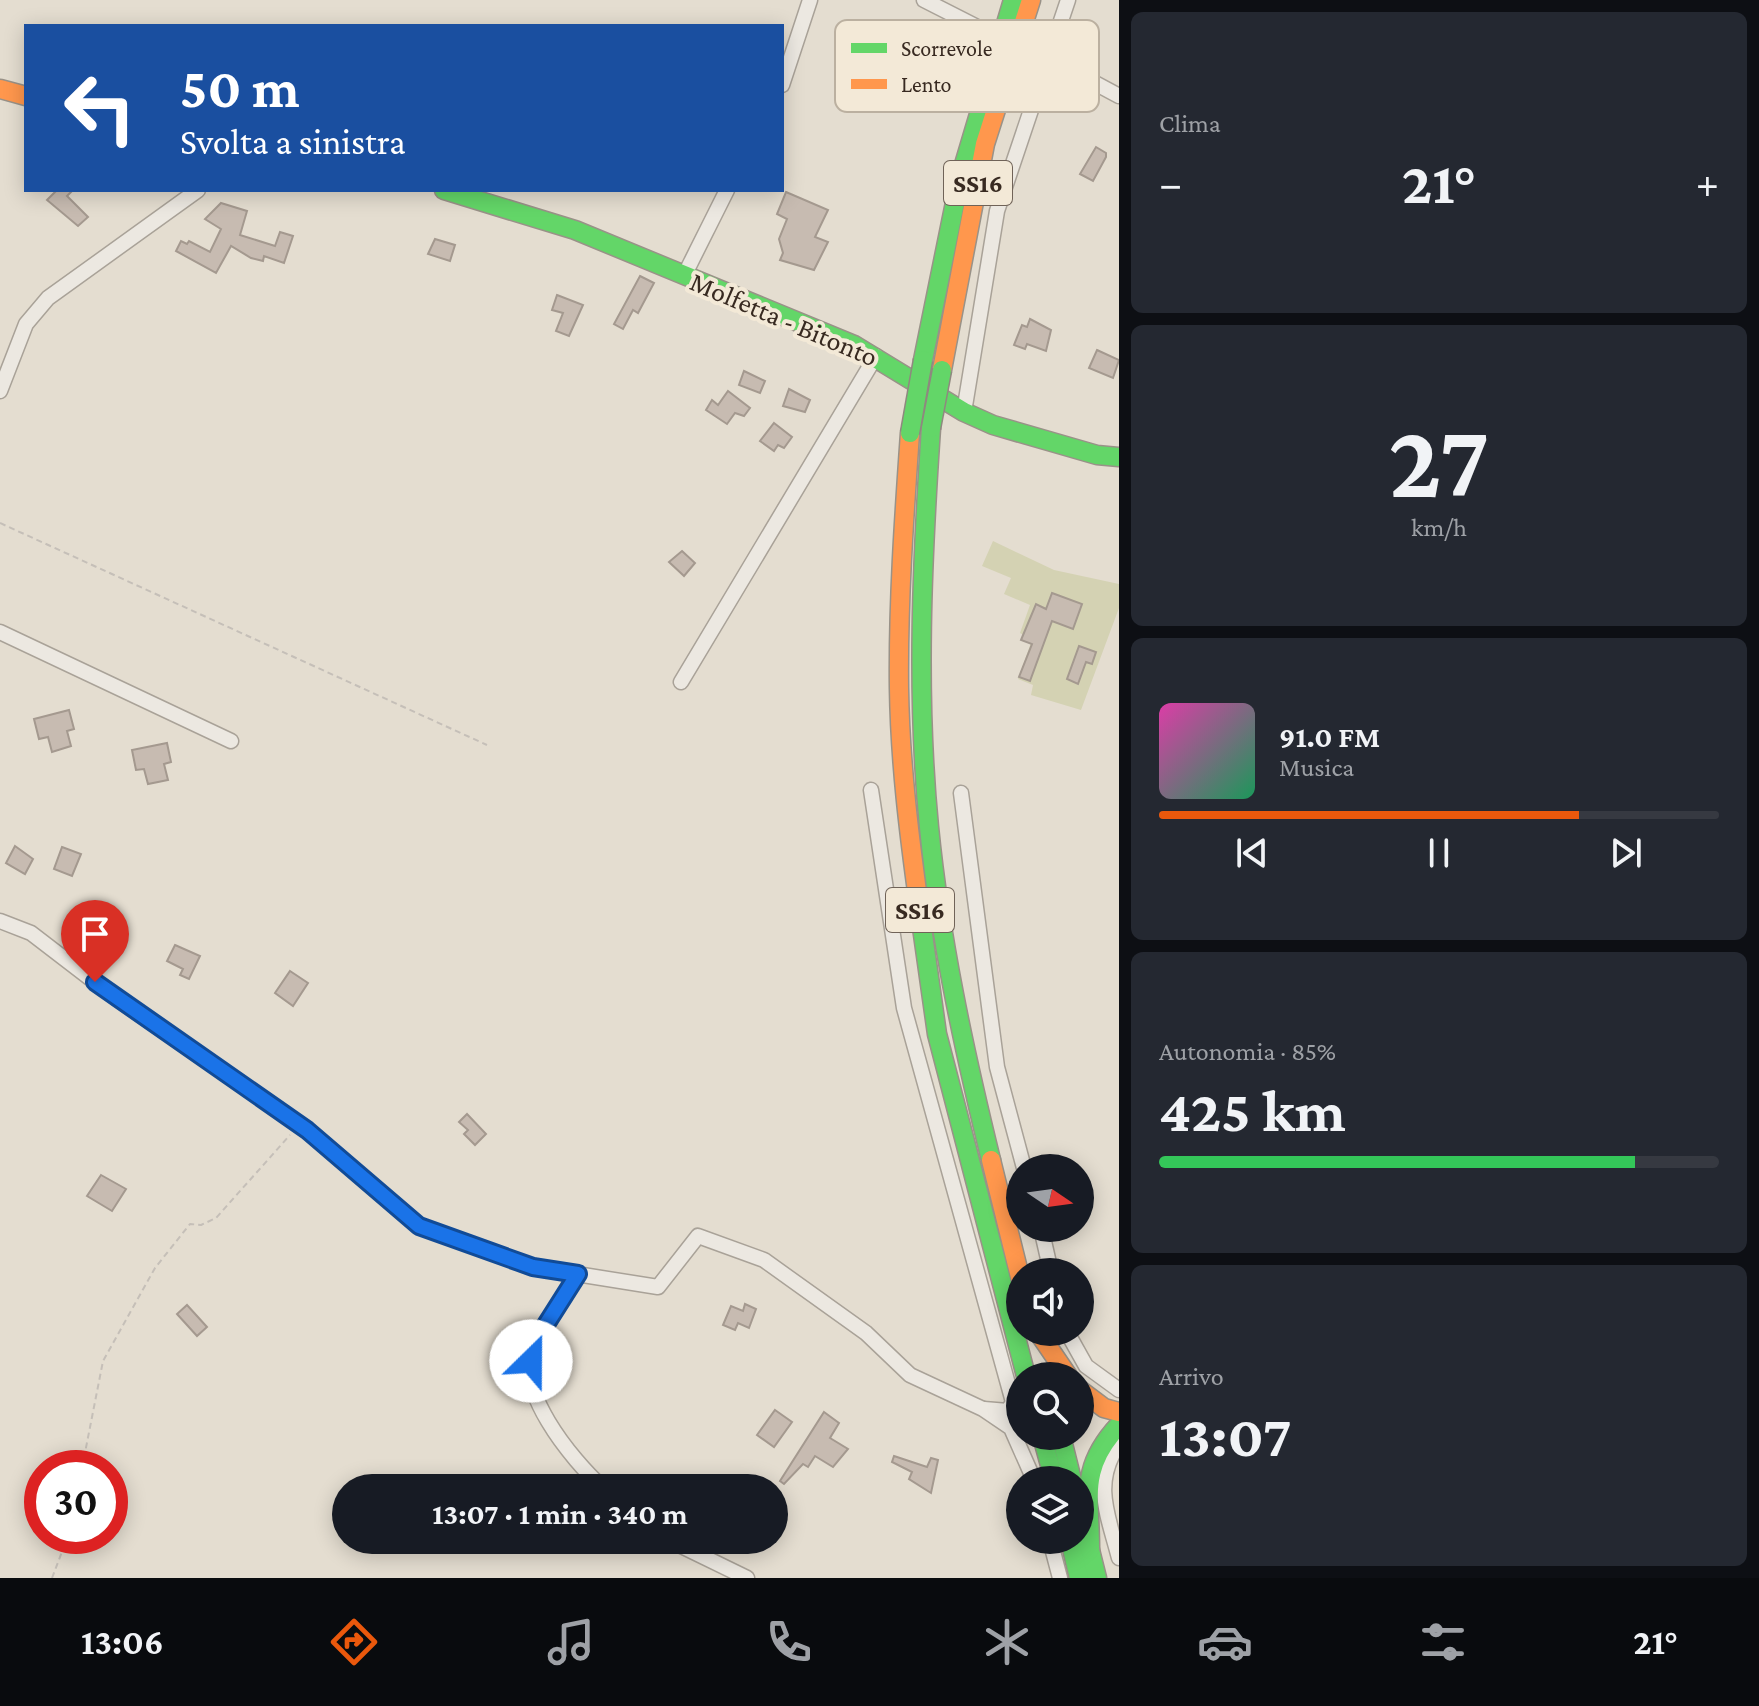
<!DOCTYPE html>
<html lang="it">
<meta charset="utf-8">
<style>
body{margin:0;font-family:"Crimson Pro",serif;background:#242831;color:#f1f3f6;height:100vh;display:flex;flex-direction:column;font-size:30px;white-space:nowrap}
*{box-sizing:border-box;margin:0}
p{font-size:26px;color:#9ea1a6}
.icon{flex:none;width:44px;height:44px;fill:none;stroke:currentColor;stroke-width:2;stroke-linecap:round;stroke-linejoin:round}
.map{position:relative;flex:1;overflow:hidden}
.panel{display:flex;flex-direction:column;gap:12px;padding:12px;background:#0d0f14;width:640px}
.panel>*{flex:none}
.banner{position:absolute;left:24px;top:24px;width:760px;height:168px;border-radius:0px;box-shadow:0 4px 20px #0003;background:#1a4fa0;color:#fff;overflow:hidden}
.needle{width:52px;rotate:103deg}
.controls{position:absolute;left:1006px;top:1154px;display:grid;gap:16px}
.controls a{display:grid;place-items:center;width:88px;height:88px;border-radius:50%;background:#171b24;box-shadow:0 4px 20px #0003;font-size:40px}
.speed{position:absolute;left:24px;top:1450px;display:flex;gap:16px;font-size:40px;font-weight:700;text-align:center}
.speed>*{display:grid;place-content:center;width:104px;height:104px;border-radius:50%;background:#171b24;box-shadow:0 4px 20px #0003;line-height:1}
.speed .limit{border:12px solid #d22;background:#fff;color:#111}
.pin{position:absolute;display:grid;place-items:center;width:68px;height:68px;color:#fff;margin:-82px -34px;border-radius:50% 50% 50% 0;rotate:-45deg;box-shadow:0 0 8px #0007}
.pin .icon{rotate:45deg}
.me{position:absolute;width:88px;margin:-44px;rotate:23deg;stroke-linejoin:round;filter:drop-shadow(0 0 6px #0008)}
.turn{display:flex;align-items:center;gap:28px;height:168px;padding:0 24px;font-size:36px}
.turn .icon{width:104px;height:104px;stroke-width:2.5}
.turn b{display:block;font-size:56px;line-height:68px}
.big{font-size:60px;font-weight:700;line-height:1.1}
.panel .card{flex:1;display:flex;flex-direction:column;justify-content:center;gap:12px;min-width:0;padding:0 28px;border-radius:12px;background:#242831}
.panel .dial{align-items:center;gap:0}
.dial b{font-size:104px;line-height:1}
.song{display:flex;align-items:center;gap:24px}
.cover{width:96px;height:96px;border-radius:12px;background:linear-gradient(135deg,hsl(320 70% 55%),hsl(150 70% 35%))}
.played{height:8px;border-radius:4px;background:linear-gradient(90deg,#ea580c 75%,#363941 75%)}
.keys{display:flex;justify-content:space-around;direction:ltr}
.heat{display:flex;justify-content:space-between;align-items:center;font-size:44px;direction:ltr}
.charge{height:12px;border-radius:6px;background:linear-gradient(90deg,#34c759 85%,#363941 0)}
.trip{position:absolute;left:332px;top:1474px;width:456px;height:80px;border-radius:40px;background:#171b24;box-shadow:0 4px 20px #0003;font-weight:700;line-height:80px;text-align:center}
.tabs{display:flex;height:128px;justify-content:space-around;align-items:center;background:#090b0e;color:#9ea1a6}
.tabs .icon{width:56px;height:56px}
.tabs .selected{color:#ea580c}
.tabs b{font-size:36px;color:#f1f3f6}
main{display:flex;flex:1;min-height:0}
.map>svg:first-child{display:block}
.green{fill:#d4d2b3}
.building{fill:#c7bbb1;stroke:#a4998f;stroke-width:2}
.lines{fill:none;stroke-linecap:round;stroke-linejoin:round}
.street-casing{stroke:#a9a298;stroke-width:17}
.fast-casing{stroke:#999288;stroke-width:21}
.slow-casing{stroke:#999288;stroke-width:21}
.path{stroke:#c5bfb8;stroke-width:2;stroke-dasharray:6 4;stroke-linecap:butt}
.street{stroke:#ece8e1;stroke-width:14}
.fast{stroke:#63d668;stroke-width:18}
.slow{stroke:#ff974d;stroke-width:18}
.fast-bridge-casing{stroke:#8f887f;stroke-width:21;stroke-linecap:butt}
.fast-bridge{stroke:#63d668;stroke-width:18}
.route-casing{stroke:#114b97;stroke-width:20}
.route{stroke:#1a73e8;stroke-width:14}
.labels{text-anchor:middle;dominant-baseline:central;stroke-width:8;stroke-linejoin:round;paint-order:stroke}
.shield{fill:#f3e9d7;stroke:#706358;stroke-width:2}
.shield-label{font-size:26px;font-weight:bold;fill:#382a21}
.street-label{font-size:28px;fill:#382a21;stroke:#f3e9d7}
.key{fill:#f3e9d7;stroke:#bbb0a0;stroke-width:2}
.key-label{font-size:22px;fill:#382a21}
</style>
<main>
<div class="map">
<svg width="1119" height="1578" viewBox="0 0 1119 1578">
<rect width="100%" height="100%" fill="#e4ddd0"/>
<path class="green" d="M993 541 1054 570 1119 584V608L1081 710 1031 695 1033 685 1018 679 1032 640 1020 633 1030 605 1004 594 1011 578 982 566Z"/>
<g class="building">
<path d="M1096 147 1106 153V157L1093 181 1080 174Z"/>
<path d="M57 190H73L67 196 88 217 78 226 47 200Z"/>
<path d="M786 192 828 210 815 237 828 242 814 270 780 260 783 253 779 239 787 219 777 214Z"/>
<path d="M221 203 247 211 240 235 275 246 280 232 293 236 284 263 264 256 263 261 251 258 231 246 216 273 176 251 181 241 187 244 189 241 210 252 221 229 205 219Z"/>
<path d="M435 239 455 245 450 261 428 254Z"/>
<path d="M640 276 654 283 638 313 633 310 623 329 614 324Z"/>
<path d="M557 295 583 305 569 336 556 331 563 313 552 310Z"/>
<path d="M1030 319 1051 330 1046 351 1027 344 1025 349 1014 345 1022 325 1027 327Z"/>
<path d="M1097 350 1119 360 1113 378 1089 368Z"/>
<path d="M744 371 765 381 760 393 739 385Z"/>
<path d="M789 389 810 400 805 412 783 406Z"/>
<path d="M728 391 750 408 744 416 735 413 727 424 706 410 712 400 718 405Z"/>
<path d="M774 423 792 437 784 448 778 445 774 451 760 441Z"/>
<path d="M682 551 695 563 684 576 669 562Z"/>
<path d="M1052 593 1082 604 1073 629 1052 621 1030 681 1019 677 1032 644 1021 640 1036 604 1046 609Z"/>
<path d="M1079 646 1096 652 1092 664 1086 662 1078 684 1067 679Z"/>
<path d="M69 710 74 729 67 731 71 746 52 752 48 737 39 739 34 719Z"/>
<path d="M167 743 171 762 164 764 168 780 148 784 144 769 136 770 132 750Z"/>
<path d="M15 846 33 859 25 874 6 863Z"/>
<path d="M62 847 81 854 72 876 54 869Z"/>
<path d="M175 945 200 956 189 979 180 975 183 969 167 961Z"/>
<path d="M290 971 308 983 293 1006 275 993Z"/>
<path d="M467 1114 486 1134 475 1145 464 1134 468 1130 459 1122Z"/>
<path d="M101 1175 126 1189 112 1211 87 1196Z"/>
<path d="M745 1304 756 1309 749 1328 738 1323 735 1330 723 1325 731 1306 743 1311Z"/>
<path d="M187 1305 207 1327 197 1336 177 1314Z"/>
<path d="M775 1410 792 1422 774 1447 757 1435Z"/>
<path d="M824 1412 839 1423 830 1438 848 1449 833 1467 815 1456 808 1467 803 1464 784 1484 780 1481Z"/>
<path d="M894 1456 927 1467 931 1458 938 1460 931 1493 909 1479 912 1472 892 1462Z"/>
</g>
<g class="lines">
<g class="street-casing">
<g id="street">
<path d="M924 0 989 33"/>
<path d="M1028 52 1050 59 1119 96"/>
<path d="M782 85 810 0"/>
<path d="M684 276 727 190"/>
<path d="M0 391 26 324 48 298 198 190"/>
<path d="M964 412 997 211 1068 0"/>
<path d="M0 632 231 741"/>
<path d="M681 682 876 356"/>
<path d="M871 790 904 1008 1013 1402 1008 1411 984 1409"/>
<path d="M961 793 997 1067 1024 1168"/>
<path d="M0 921 31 933 117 999 307 1130 419 1226 533 1267 658 1287 698 1236 764 1260 866 1333 910 1375 983 1409 1011 1428 1034 1480"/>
<path d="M1041 1228 1051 1272"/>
<path d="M578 1274C565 1297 547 1319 534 1343 511 1387 572 1460 603 1488"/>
<path d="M1067 1332 1086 1366 1119 1390"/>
<path d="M1119 1444C1092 1483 1108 1515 1119 1558"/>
<path d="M669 1540 747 1578"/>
<path d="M1050 1540 1060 1578"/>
</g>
</g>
<g class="fast-casing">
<g id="fast">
<path d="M444 190 575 230 854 345 964 412 993 425 1097 455 1119 457"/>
<path d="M923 360 960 178 1013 0"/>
<path d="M931 428C922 561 916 694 929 827 940 939 964 1050 991 1160"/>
<path d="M919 906 937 1034 1026 1376"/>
<path d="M1042 1436 1054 1480"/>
<path d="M1061 1436 1072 1480"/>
<path d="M1087 1538 1097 1578"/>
<path d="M1070 1540 1079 1578"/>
<path d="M1090 1550C1090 1496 1079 1468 1119 1425"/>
</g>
</g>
<g class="slow-casing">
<g id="slow">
<path d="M0 89 26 96"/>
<path d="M942 370 985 144 1031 0"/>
<path d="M910 433C904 518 898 603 899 688 900 761 909 834 919 906"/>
<path d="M991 1160 1020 1277"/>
<path d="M1038 1332 1068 1376"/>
<path d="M1080 1390 1104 1408 1119 1412"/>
</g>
</g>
<g class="path">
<path d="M0 523 487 745"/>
<path d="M82 1468 103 1361 155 1268 190 1224 201 1225 216 1218 290 1135"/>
<path d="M52 1578 68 1536"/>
</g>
<use href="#street" class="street"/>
<use href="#fast" class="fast"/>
<use href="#slow" class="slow"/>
<g class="fast-bridge-casing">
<g id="fast-bridge">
<path d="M931 428 942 370"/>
<path d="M910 433 923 360"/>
</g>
</g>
<use href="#fast-bridge" class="fast-bridge"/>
</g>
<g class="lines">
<g class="route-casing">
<path id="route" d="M95 982 307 1130 419 1226 533 1267 578 1274 533 1345 531 1361"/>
</g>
<use href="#route" class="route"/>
</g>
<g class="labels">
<g class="shield">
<rect x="944" y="161" width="68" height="44" rx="6"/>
<rect x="886" y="888" width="68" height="44" rx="6"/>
</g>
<g class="shield-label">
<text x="978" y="183">SS16</text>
<text x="920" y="910">SS16</text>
</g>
<g class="street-label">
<text transform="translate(784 319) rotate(23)">Molfetta - Bitonto</text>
</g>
</g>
<rect x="835" y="20" width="264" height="92" rx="12" class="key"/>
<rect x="851" y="43" width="36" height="10" fill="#63d668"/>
<rect x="851" y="79" width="36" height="10" fill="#ff974d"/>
<g class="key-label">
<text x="901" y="56">Scorrevole</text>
<text x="901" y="92">Lento</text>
</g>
</svg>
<div class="controls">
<a><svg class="needle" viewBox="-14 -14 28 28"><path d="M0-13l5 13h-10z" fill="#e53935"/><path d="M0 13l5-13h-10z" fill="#9ea1a6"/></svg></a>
<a><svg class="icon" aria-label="sound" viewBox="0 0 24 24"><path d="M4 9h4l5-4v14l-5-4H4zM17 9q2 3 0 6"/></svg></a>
<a><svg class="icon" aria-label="search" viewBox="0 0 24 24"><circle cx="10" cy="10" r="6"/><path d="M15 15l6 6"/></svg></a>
<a><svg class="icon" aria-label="layers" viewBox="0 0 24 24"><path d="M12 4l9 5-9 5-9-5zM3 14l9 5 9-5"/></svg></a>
</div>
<div class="speed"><div class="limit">30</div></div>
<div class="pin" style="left:95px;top:982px;background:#d93025"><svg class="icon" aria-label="arrive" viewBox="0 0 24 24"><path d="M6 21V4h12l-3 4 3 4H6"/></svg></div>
<svg class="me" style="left:531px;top:1361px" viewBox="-20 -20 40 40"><circle r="19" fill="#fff"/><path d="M0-13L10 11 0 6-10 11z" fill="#1a73e8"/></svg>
<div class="trip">13:07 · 1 min · 340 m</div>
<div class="banner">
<div class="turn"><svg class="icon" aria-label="left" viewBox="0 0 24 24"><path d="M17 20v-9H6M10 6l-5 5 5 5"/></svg><div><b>50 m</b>Svolta a sinistra</div></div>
</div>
</div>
<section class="panel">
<div class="card"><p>Clima</p>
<div class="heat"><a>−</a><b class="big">21°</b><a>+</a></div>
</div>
<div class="card dial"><b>27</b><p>km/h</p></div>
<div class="card">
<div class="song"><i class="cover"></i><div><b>91.0 FM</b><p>Musica</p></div></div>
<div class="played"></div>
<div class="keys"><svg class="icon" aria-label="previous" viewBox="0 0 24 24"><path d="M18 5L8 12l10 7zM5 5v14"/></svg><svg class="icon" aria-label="pause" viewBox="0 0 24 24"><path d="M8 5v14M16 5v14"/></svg><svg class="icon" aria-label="next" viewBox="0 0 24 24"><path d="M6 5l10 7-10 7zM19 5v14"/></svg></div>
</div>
<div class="card"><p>Autonomia · 85%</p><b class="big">425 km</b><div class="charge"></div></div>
<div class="card"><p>Arrivo</p><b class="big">13:07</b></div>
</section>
</main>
<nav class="tabs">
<b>13:06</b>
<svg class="icon selected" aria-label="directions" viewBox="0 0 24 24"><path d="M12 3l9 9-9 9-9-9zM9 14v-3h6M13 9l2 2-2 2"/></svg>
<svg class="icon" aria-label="music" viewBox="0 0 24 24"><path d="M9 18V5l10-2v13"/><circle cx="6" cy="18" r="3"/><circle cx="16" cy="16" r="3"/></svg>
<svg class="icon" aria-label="phone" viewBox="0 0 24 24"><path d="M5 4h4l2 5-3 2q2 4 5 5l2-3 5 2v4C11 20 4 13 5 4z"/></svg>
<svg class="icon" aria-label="climate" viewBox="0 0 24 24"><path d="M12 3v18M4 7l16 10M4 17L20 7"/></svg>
<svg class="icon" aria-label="car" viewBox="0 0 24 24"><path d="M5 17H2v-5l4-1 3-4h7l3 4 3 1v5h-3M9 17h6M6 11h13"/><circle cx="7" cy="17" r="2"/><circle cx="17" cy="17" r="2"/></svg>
<svg class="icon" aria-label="filters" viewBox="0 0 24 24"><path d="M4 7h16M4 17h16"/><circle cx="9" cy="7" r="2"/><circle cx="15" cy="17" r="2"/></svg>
<b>21°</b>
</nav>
